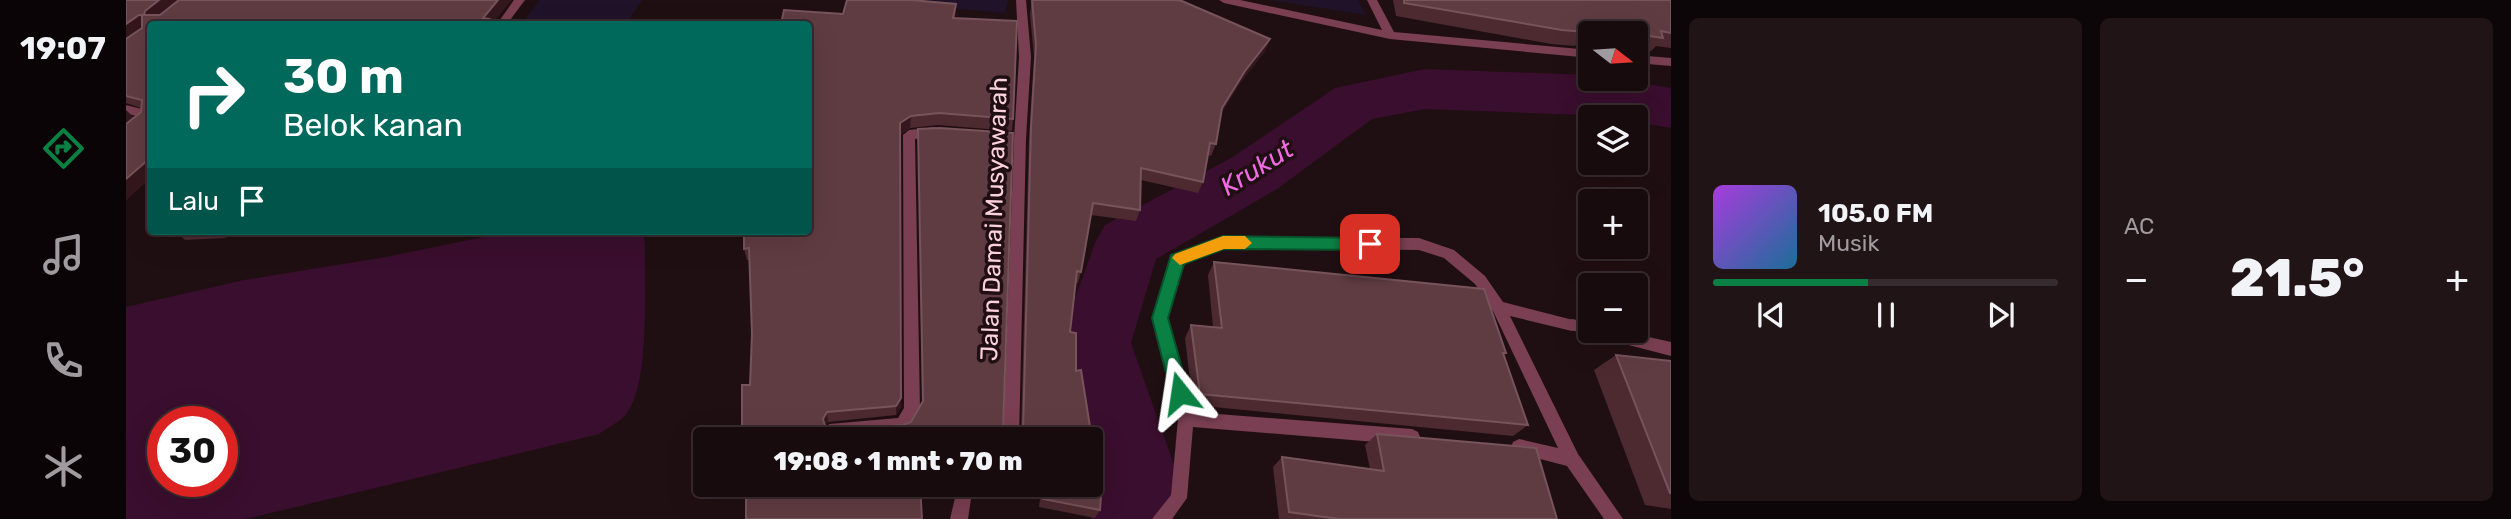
<!DOCTYPE html>
<html lang="id">
<meta charset="utf-8">
<style>
body{margin:0;font-family:Rubik,sans-serif;background:#211417;color:#f1f3f6;height:100vh;display:flex;flex-direction:column;font-size:26px;white-space:nowrap}
*{box-sizing:border-box;margin:0}
p{font-size:23px;color:#9f9b9e}
.icon{flex:none;width:38px;height:38px;fill:none;stroke:currentColor;stroke-width:2;stroke-linecap:round;stroke-linejoin:round}
.map{position:relative;flex:1;overflow:hidden}
.panel{display:flex;flex-direction:column;gap:18px;padding:18px;background:#0d0608;width:840px}
.panel>*{flex:none}
.guide{position:absolute;left:21px;top:21px;width:665px;height:214px;border-radius:7px;box-shadow:0 7px 28px #0002,0 0 0 2px #362b2e;background:#00695c;color:#fff;overflow:hidden}
.needle{width:46px;rotate:107deg}
.tools{position:absolute;left:1452px;top:21px;display:grid;gap:14px}
.tools a{display:grid;place-items:center;width:70px;height:70px;border-radius:7px;background:#180b0e;box-shadow:0 7px 28px #0002,0 0 0 2px #362b2e;font-size:35px}
.speed{position:absolute;left:21px;top:406px;display:flex;gap:14px;font-size:35px;font-weight:700;text-align:center}
.speed>*{display:grid;place-content:center;width:91px;height:91px;border-radius:50%;background:#180b0e;box-shadow:0 7px 28px #0002,0 0 0 2px #362b2e;line-height:1}
.speed .limit{border:10px solid #d22;background:#fff;color:#111}
.pin{position:absolute;display:grid;place-items:center;width:60px;height:60px;color:#fff;margin:-30px;border-radius:14px;box-shadow:0 4px 10px #0006}
.me{position:absolute;width:77px;margin:-38px;rotate:345deg;stroke-linejoin:round;filter:drop-shadow(0 0 5px #0008)}
.turn{display:flex;align-items:center;gap:24px;height:147px;padding:0 21px;font-size:32px}
.turn .icon{width:91px;height:91px;stroke-width:2.5}
.turn b{display:block;font-size:49px;line-height:60px}
.then{display:flex;align-items:center;height:66px;padding:0 21px;background:#0003;gap:14px;font-size:26px}
.big{font-size:52px;font-weight:800;line-height:1.1}
.panel .card{flex:1;display:flex;flex-direction:column;justify-content:center;gap:10px;min-width:0;padding:0 24px;border-radius:10px;background:#211417}
.song{display:flex;align-items:center;gap:21px}
.cover{width:84px;height:84px;border-radius:10px;background:linear-gradient(135deg,hsl(280 70% 55%),hsl(200 70% 35%))}
.played{height:7px;border-radius:4px;background:linear-gradient(90deg,#0b8043 45%,#362b2e 45%)}
.keys{display:flex;justify-content:space-around;direction:ltr}
.heat{display:flex;justify-content:space-between;align-items:center;font-size:38px;direction:ltr}
.panel .tiles{flex:1;display:grid;gap:18px;grid-template-columns:repeat(2,1fr)}
.trip{position:absolute;left:567px;top:427px;width:410px;height:70px;border-radius:7px;background:#180b0e;box-shadow:0 7px 28px #0002,0 0 0 2px #362b2e;font-weight:800;line-height:70px;text-align:center}
main{display:flex;flex:1;min-height:0}
.tab-bar{display:flex;flex-direction:column;width:126px;justify-content:space-around;align-items:center;background:#0a0406;color:#9f9b9e}
.tab-bar .icon{width:49px;height:49px}
.tab-bar .on{color:#0b8043}
.tab-bar b{font-size:32px;color:#f1f3f6}
.map>svg:first-child{display:block}
.green{fill:#201329}
.water{fill:#3a0e2e;fill-rule:evenodd}
.lines{fill:none;stroke-linecap:round;stroke-linejoin:round}
.river{fill:#3a0e2e;fill-rule:evenodd}
.lane{fill:#7a3f52;fill-rule:evenodd}
.street{fill:#7a3f52;fill-rule:evenodd}
.wall{fill:#4c2a30}
.shaded-wall{fill:#33171c}
.building{fill:#5f3c42;stroke:#77535a;stroke-width:2}
.route{fill:#0b8043;stroke:#07532c;stroke-width:2}
.slow{fill:#f59e0b}
.labels{text-anchor:middle;dominant-baseline:central;stroke-width:7;stroke-linejoin:round;paint-order:stroke}
.street-label{font-size:24px;fill:#fbd2dc;stroke:#200f12}
.water-label{font-size:26px;font-style:italic;fill:#f06ae4;stroke:#200f12}
</style>
<main>
<nav class="tab-bar">
<b>19:07</b>
<svg class="icon on" aria-label="directions" viewBox="0 0 24 24"><path d="M12 3l9 9-9 9-9-9zM9 14v-3h6M13 9l2 2-2 2"/></svg>
<svg class="icon" aria-label="music" viewBox="0 0 24 24"><path d="M9 18V5l10-2v13"/><circle cx="6" cy="18" r="3"/><circle cx="16" cy="16" r="3"/></svg>
<svg class="icon" aria-label="phone" viewBox="0 0 24 24"><path d="M5 4h4l2 5-3 2q2 4 5 5l2-3 5 2v4C11 20 4 13 5 4z"/></svg>
<svg class="icon" aria-label="climate" viewBox="0 0 24 24"><path d="M12 3v18M4 7l16 10M4 17L20 7"/></svg>
</nav>
<div class="map">
<svg width="1545" height="519" viewBox="0 0 1545 519">
<rect width="100%" height="100%" fill="#200f12"/>
<g class="green">
<path d="M414 0H516L500 24H395Z"/>
<path d="M789 0H882L879 13 788 5Z"/>
<path d="M1144 0H1232L1240 15Z"/>
</g>
<path class="water" d="M386 231H517L519 244C518 287 524 374 503 410 498 420 482 427 473 434L120 519H0V307L118 280 260 257ZM37 422H96V481H37Z"/>
<g class="lines">
<path class="river" d="M1299 69 1465 75V79H1490L1545 88V128L1510 122V117L1299 109 1246 119 1151 189 1030 259 1005 343 1048 465 1047 519H965L970 465 933 343 969 243 979 225 1107 157 1209 88Z"/>
<path class="lane" d="M1446 319 1465 323V331H1496L1545 342V356L1441 329 1439 325 1441 321Z"/>
<g class="street">
<path d="M388 0H399L381 24H371Z"/>
<path d="M890 0H900L905 57 900 139 893 439H877L888 139 893 57Z"/>
<path d="M1093 0H1114L1256 30 1241 0H1251L1268 32 1465 50V58L1264 39 1098 3Z"/>
<path d="M1510 55 1545 58V66L1510 63Z"/>
<path d="M0 105 24 111V121L4 139 0 141V129L13 117 0 113Z"/>
<path d="M809 127 815 132 813 135 789 139 794 409 782 430 776 432 709 436 703 434 701 429 703 424 772 418 778 408 777 135 783 130Z"/>
<path d="M1097 237 1293 238 1328 250 1359 276 1377 302 1451 321 1453 325 1451 329 1446 331 1384 316 1452 454 1497 519H1478L1441 466 1387 452 1385 447 1387 442 1393 439 1432 448 1367 311 1349 284 1318 258 1293 250 1098 248 1057 264 1041 318 1066 412 1286 429 1292 432 1294 437 1292 442 1286 445 1067 427 1061 498 1046 519H1026L1045 495 1052 419 1027 318 1046 256Z"/>
<path d="M832 485H892L890 494 884 496 845 499 842 519H824Z"/>
</g>
</g>
<g class="wall">
<path d="M0 0H386L24 24V178L0 200V110L8 118 15 112V108L0 103Z"/>
<path d="M721 0H785L830 4 829 18 891 21 887 119 886 131 812 125 784 128 774 135 775 407 770 415 702 422 700 426 708 429 777 425 785 422 796 402 792 129 814 128 887 133 877 430 879 432H895L903 139 908 57 904 14 906 0H1050L1056 1 1144 39 1139 51 1114 83 1095 113 1090 144 1085 156 1082 155 1077 182 1072 193 1015 180 1014 210 1010 221 965 215 955 272 952 283H950L944 332 950 333V371L955 370 968 452 978 453 974 510 969 518 913 507 916 485H964V439H616V385H624L626 334 623 260H621L618 249V231H682V24H655L658 10 717 14Z"/>
<path d="M1267 0H1545V48L1530 46 1525 51 1510 49V33H1465V42L1454 40 1449 46 1425 44 1270 16Z"/>
<path d="M50 231H103L100 238 59 240Z"/>
<path d="M1088 262 1380 353 1378 355 1402 425 1387 436 1067 405 1059 338 1065 325 1087 327 1082 275Z"/>
<path d="M1490 355 1545 361V509L1519 505 1468 370Z"/>
<path d="M1251 434 1431 519H1153L1147 467 1156 457 1244 469 1239 445Z"/>
</g>
<g class="shaded-wall">
<path d="M33 0H57L28 22 18 15 19 11Z"/>
<path d="M372 0H386L366 24H358L357 18Z"/>
<path d="M13 15 22 26 0 42V24Z"/>
<path d="M1144 39 1139 51 1114 83 1090 120 1096 108 1119 71Z"/>
<path d="M0 110 8 118 0 126Z"/>
<path d="M785 116 784 128 774 135V123Z"/>
<path d="M24 158V178L0 200V179Z"/>
<path d="M92 231H103L100 238Z"/>
<path d="M775 398V407L770 415V406Z"/>
<path d="M701 412 702 422 699 428 697 419Z"/>
</g>
<g class="building">
<path d="M0 0H33L19 11 18 15H34L53 0H372L357 18 363 19 358 24H24V158L0 179V124L15 112 16 100 0 96V39L16 28V15H13L0 24Z"/>
<path d="M721 0H785L830 4 827 18 891 21 887 119 813 113 785 116 774 123 775 398 770 406 701 412 697 419 699 426 708 429 777 425 785 422 797 401 792 129 814 128 887 133 877 430 879 432H897L905 127 910 45 906 0H1050L1056 1 1144 39 1119 71 1096 108 1090 144 1084 143 1077 182 1015 168 1014 210 967 203 955 272 951 271 944 332 950 333V371L955 370 968 452 978 453 974 510 917 499 918 485H964V439H616V385H624L626 334 623 248 618 249V231H682V24H655L658 10 717 14Z"/>
<path d="M1278 0H1545V33L1535 31 1537 38 1457 26 1460 32 1436 30 1278 3Z"/>
<path d="M1088 262 1358 289 1380 353H1377L1402 425 1074 394 1065 325 1096 328Z"/>
<path d="M1490 355 1545 361V493H1544Z"/>
<path d="M1251 434 1410 448 1431 519H1213L1163 512 1156 457 1258 471Z"/>
<path d="M620 485H794L796 519H620Z"/>
</g>
<path class="route" d="M1097 236 1244 238 1252 244 1244 250 1098 249 1058 264 1042 318 1063 393 1060 399 1054 401 1048 399 1045 393 1026 318 1045 255Z"/>
<path class="slow" d="M1097 236H1119L1126 243 1119 249H1098L1054 265 1046 258 1049 254Z"/>
<g class="labels">
<g class="street-label">
<text transform="translate(868 219) rotate(-88)">Jalan Damai Musyawarah</text>
</g>
<g class="water-label">
<text transform="translate(1131 168) rotate(-32)">Krukut</text>
</g>
</g>
</svg>
<div class="tools">
<a><svg class="needle" viewBox="-14 -14 28 28"><path d="M0-13l5 13h-10z" fill="#e53935"/><path d="M0 13l5-13h-10z" fill="#9f9b9e"/></svg></a>
<a><svg class="icon" aria-label="layers" viewBox="0 0 24 24"><path d="M12 4l9 5-9 5-9-5zM3 14l9 5 9-5"/></svg></a>
<a>+</a>
<a>−</a>
</div>
<div class="speed"><div class="limit">30</div></div>
<div class="pin" style="left:1244px;top:244px;background:#d93025"><svg class="icon" aria-label="arrive" viewBox="0 0 24 24"><path d="M6 21V4h12l-3 4 3 4H6"/></svg></div>
<svg class="me" style="left:1054px;top:393px" viewBox="-20 -20 40 40"><path d="M0-17L14 15 0 8-14 15z" fill="#0b8043" stroke="#fff" stroke-width="4"/></svg>
<div class="trip">19:08 · 1 mnt · 70 m</div>
<div class="guide">
<div class="turn"><svg class="icon" aria-label="right" viewBox="0 0 24 24"><path d="M7 20v-9h11M14 6l5 5-5 5"/></svg><div><b>30 m</b>Belok kanan</div></div>
<div class="then">Lalu<svg class="icon" aria-label="arrive" viewBox="0 0 24 24"><path d="M6 21V4h12l-3 4 3 4H6"/></svg></div>
</div>
</div>
<section class="panel">
<div class="tiles">
<div class="card">
<div class="song"><i class="cover"></i><div><b>105.0 FM</b><p>Musik</p></div></div>
<div class="played"></div>
<div class="keys"><svg class="icon" aria-label="previous" viewBox="0 0 24 24"><path d="M18 5L8 12l10 7zM5 5v14"/></svg><svg class="icon" aria-label="pause" viewBox="0 0 24 24"><path d="M8 5v14M16 5v14"/></svg><svg class="icon" aria-label="next" viewBox="0 0 24 24"><path d="M6 5l10 7-10 7zM19 5v14"/></svg></div>
</div>
<div class="card"><p>AC</p>
<div class="heat"><a>−</a><b class="big">21.5°</b><a>+</a></div>
</div>
</div>
</section>
</main>
